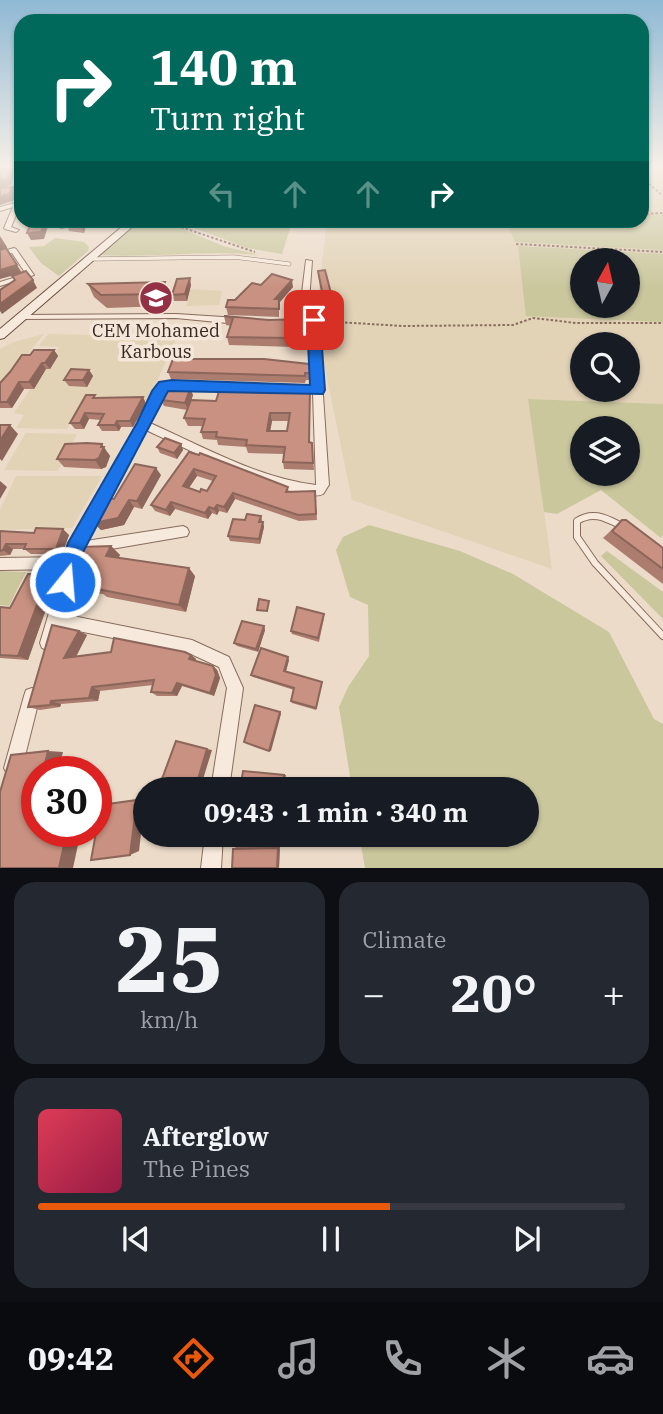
<!DOCTYPE html>
<meta charset="utf-8">
<style>
body{margin:0;font-family:"IBM Plex Serif",serif;background:#242831;color:#f1f3f6;height:100vh;display:flex;flex-direction:column;font-size:26px;white-space:nowrap}
*{box-sizing:border-box;margin:0}
p{font-size:23px;color:#9ea1a6}
.icon{flex:none;width:38px;height:38px;fill:none;stroke:currentColor;stroke-width:2;stroke-linecap:round;stroke-linejoin:round}
.map{position:relative;height:868px;overflow:hidden}
.side{display:flex;flex-direction:column;gap:14px;padding:14px;background:#0d0f14;flex:1}
.side>*{flex:none}
.hud{position:absolute;left:14px;top:14px;width:635px;height:214px;border-radius:21px;box-shadow:0 2px 5px #0004;background:#00695c;color:#fff;overflow:hidden}
.needle{width:46px;rotate:8deg}
.fabs{position:absolute;left:570px;top:248px;display:grid;gap:14px}
.fabs a{display:grid;place-items:center;width:70px;height:70px;border-radius:50%;background:#171b24;box-shadow:0 2px 5px #0004;font-size:35px}
.speed{position:absolute;left:21px;top:756px;display:flex;gap:14px;font-size:35px;font-weight:700;text-align:center}
.speed>*{display:grid;place-content:center;width:91px;height:91px;border-radius:50%;background:#171b24;box-shadow:0 2px 5px #0004;line-height:1}
.speed .limit{border:10px solid #d22;background:#fff;color:#111}
.pin{position:absolute;display:grid;place-items:center;width:60px;height:60px;color:#fff;margin:-30px;border-radius:14px;box-shadow:0 4px 10px #0006}
.me{position:absolute;width:77px;margin:-38px;rotate:17deg;stroke-linejoin:round;filter:drop-shadow(0 0 5px #0008)}
.turn{display:flex;align-items:center;gap:24px;height:147px;padding:0 21px;font-size:32px}
.turn .icon{width:91px;height:91px;stroke-width:2.5}
.turn b{display:block;font-size:49px;line-height:60px}
.lanes{display:flex;align-items:center;height:66px;padding:0 21px;background:#0003;justify-content:center;gap:35px;direction:ltr}
.lanes .off{opacity:.35}
.big{font-size:52px;font-weight:700;line-height:1.1}
.side .tile{flex:1;display:flex;flex-direction:column;justify-content:center;gap:10px;min-width:0;padding:0 24px;border-radius:21px;background:#242831}
.side .dial{align-items:center;gap:0}
.dial b{font-size:91px;line-height:1}
.song{display:flex;align-items:center;gap:21px}
.cover{width:84px;height:84px;border-radius:10px;background:linear-gradient(135deg,hsl(350 70% 55%),hsl(340 70% 35%))}
.played{height:7px;border-radius:4px;background:linear-gradient(90deg,#ea580c 60%,#363941 60%)}
.keys{display:flex;justify-content:space-around;direction:ltr}
.heat{display:flex;justify-content:space-between;align-items:center;font-size:38px;direction:ltr}
.side .tiles{flex:1;display:grid;gap:14px;grid-template-columns:1fr 1fr}
.tile:last-child{grid-column:span 2}
.trip{position:absolute;left:133px;top:777px;width:406px;height:70px;border-radius:35px;background:#171b24;box-shadow:0 2px 5px #0004;font-weight:700;line-height:70px;text-align:center}
.tabs{display:flex;height:112px;justify-content:space-around;align-items:center;background:#090b0e;color:#9ea1a6}
.tabs .icon{width:49px;height:49px}
.tabs .selected{color:#ea580c}
.tabs b{font-size:32px;color:#f1f3f6}
.map>svg:first-child{display:block}
.farmland{fill:#e2d2b6;fill-rule:evenodd}
.green{fill:#cac79d;fill-rule:evenodd}
.lines{fill:none;stroke-linecap:round;stroke-linejoin:round}
.lane-far1-casing{stroke:#886c5e;stroke-width:4.5}
.lane-casing{stroke:#886c5e;stroke-width:8}
.street-casing{stroke:#886c5e;stroke-width:2}
.secondary-casing{stroke:#6a4e41;stroke-width:2}
.path{stroke:#886c5e;stroke-width:2;stroke-dasharray:2.5 2;stroke-linecap:butt}
.lane-far1{stroke:#f7eadc;stroke-width:3.5}
.lane{stroke:#f7eadc;stroke-width:6}
.street{fill:#f7eadc;fill-rule:evenodd}
.secondary{fill:#f7eadc;fill-rule:evenodd}
.wall{fill:#ac7d6f;fill-rule:evenodd}
.shaded-wall{fill:#8c665a}
.building{fill:#c89181;stroke:#8c665a;stroke-width:2;fill-rule:evenodd}
.route{fill:#1a73e8;stroke:#114b97;stroke-width:2}
.labels{text-anchor:middle;dominant-baseline:central;stroke-width:7;stroke-linejoin:round;paint-order:stroke}
.far-poi-label{font-size:18px;fill:#392821;stroke:#f4e6d8}
</style>
<div class="map">
<svg width="663" height="868" viewBox="0 0 663 868">
<rect width="100%" height="100%" fill="#ecdbc9"/>
<g class="farmland">
<path d="M642 167H663V404L529 399 552 569 352 500 315 319 327 221 642 220ZM583 261H628V306H583ZM583 345H628V390H583Z"/>
<path d="M190 289 222 291 219 305 186 306Z"/>
<path d="M44 334 0 388V349L14 342Z"/>
<path d="M49 334 177 337 147 403 86 398 67 429 16 428 24 415 14 413 59 347 38 346Z"/>
<path d="M26 433 77 434 58 471 4 470Z"/>
<path d="M16 476H102L72 528 0 530V510Z"/>
</g>
<g class="green">
<path d="M663 214V250L515 242 506 221 642 220V215Z"/>
<path d="M141 220 169 223 223 246 259 255C205 250 153 258 99 255Z"/>
<path d="M176 221H319L318 223 292 222 282 254 247 248Z"/>
<path d="M55 238 84 242 89 247 88 251 59 276 41 263 29 247 44 246Z"/>
<path d="M518 246 663 254V322L526 316ZM583 261H628V306H583Z"/>
<path d="M528 399 663 404V535L661 538 601 490 557 514 544 512ZM583 429H628V474H583Z"/>
<path d="M369 525 460 551 513 574 609 632 654 719 663 724V868H365L359 835H527V789H352L339 707 348 687 369 656 368 605 350 597 336 550 343 537Z"/>
<path d="M607 551 663 592V619L601 556Z"/>
<path d="M0 571 26 572 9 606 0 605Z"/>
</g>
<g class="lines">
<g class="lane-far1-casing">
<path id="lane-far1" d="M92 259 234 257 289 264"/>
</g>
<g class="lane-casing">
<path id="lane" d="M624 527C607 519 594 510 577 521V537L595 563 663 636"/>
</g>
<g class="street-casing">
<g id="street">
<path d="M21 186V190L0 194V190Z"/>
<path d="M21 194V203L11 227 19 230 16 232 5 229 4 228 13 207 0 211V207L15 203 19 195Z"/>
<path d="M60 220H66L65 223 82 220H98L61 228 58 226Z"/>
<path d="M14 248 16 249 34 275 0 286V282L26 274 12 253 0 256V252Z"/>
<path d="M306 260 312 261 309 301 318 320 329 485C327 487 325 492 323 494 302 506 172 442 146 430L86 541 183 526 187 528 189 532 187 536 82 554 80 553 63 614 192 640 229 657 243 688 229 789H211L227 688 219 667 191 654 59 627 52 648 47 650 42 648 40 643 62 569 0 570V558L66 557 69 546C93 505 119 465 140 423 146 410 150 389 164 383L235 384 240 387 235 390 167 389 163 393 150 423C204 447 258 478 316 485L313 393 296 392 291 389 296 386H313L310 320 301 301Z"/>
<path d="M176 314 238 318 242 321 238 324 176 318 21 319 17 317 21 315Z"/>
<path d="M32 688 38 690 40 696 22 768 19 774 13 777 7 774 4 768 24 696 26 690Z"/>
<path d="M205 835H223L221 868H201Z"/>
</g>
</g>
<g class="secondary-casing">
<path id="secondary" d="M130 220H140L4 338 0 339V329Z"/>
</g>
<g class="path">
<path d="M642 178 663 196"/>
<path d="M642 214 663 213"/>
<path d="M160 220 255 252"/>
<path d="M516 244 663 252"/>
<path d="M336 322 403 326 513 325 533 318 576 323H663"/>
</g>
<use href="#lane-far1" class="lane-far1"/>
<use href="#lane" class="lane"/>
<use href="#street" class="street"/>
<use href="#secondary" class="secondary"/>
</g>
<g class="wall">
<path d="M78 220H84L86 225 84 233 69 231 67 225Z"/>
<path d="M318 271 333 301V307L324 308Z"/>
<path d="M165 282 169 295 165 306 107 308 94 297 88 284Z"/>
<path d="M191 285 187 301H174L172 295Z"/>
<path d="M261 285 293 287 279 303V317L228 315 226 307 235 300Z"/>
<path d="M224 316 269 320 307 319 308 342 294 341 293 347 229 345 227 337 231 326 226 325Z"/>
<path d="M321 316 337 323 335 331 321 330Z"/>
<path d="M54 350 58 356 50 369H46L34 389H24L12 408H0V383L30 355Z"/>
<path d="M309 364 310 380H306L305 383 171 379 168 372Z"/>
<path d="M89 370 93 376 87 387 69 386 64 380Z"/>
<path d="M310 388 309 443H312L314 470 284 469 283 462 284 454 248 453 246 447 218 445 217 440 203 439 201 432 202 426H188L184 418 187 410 164 406 161 400 190 389 193 395 191 400 216 401ZM272 421H289L287 431H270Z"/>
<path d="M143 397 146 404 133 427H121L119 431H102L98 425 101 420 89 419 84 429H75L70 423 97 398Z"/>
<path d="M181 444 183 450 177 459 160 453 157 447Z"/>
<path d="M189 452 289 492 315 491 317 520 299 521 235 499 227 513 219 511 217 515 212 513 208 519 175 509 170 516 155 511 151 505ZM197 476 213 481 207 491 200 492 189 488Z"/>
<path d="M108 453 110 456 106 467 101 469 64 467 57 459Z"/>
<path d="M161 475 142 509 134 507 124 525 101 530 94 523 114 499Z"/>
<path d="M261 516 264 527 260 544 230 541 228 536 245 520Z"/>
<path d="M622 520 663 548V584L603 538Z"/>
<path d="M0 531 69 535 62 554H31L24 549H13L10 555 0 556Z"/>
<path d="M111 546 120 555 118 558 195 576 186 612 107 597 103 594 75 592 64 584Z"/>
<path d="M48 575 56 581 28 660 0 658V607L10 608Z"/>
<path d="M324 614V618L319 642 292 634 291 631Z"/>
<path d="M264 626 265 630 258 652 237 646 234 643Z"/>
<path d="M79 631 87 635 76 657 191 655 196 659 195 661 213 666 217 670 220 678 214 696 182 686 177 696H157L151 692 153 685 100 691 98 701 61 704 60 707 40 710 28 707Z"/>
<path d="M289 660 286 672 322 684 316 710 292 703 291 701 294 690 253 677 251 675Z"/>
<path d="M280 844 279 868 233 849 238 846Z"/>
</g>
<g class="shaded-wall">
<path d="M10 167H21V172L14 173 11 185 0 188V180Z"/>
<path d="M13 187 17 193 13 201 0 205V197Z"/>
<path d="M45 220H50L44 239 31 240 27 233Z"/>
<path d="M83 220 86 225 84 233 81 227Z"/>
<path d="M0 236 7 247 0 250Z"/>
<path d="M17 265 22 273 0 279V270Z"/>
<path d="M190 278 191 285 187 301 185 294Z"/>
<path d="M33 280 37 288 2 314 0 311V304Z"/>
<path d="M292 280 293 287 279 303V317V309L275 299Z"/>
<path d="M165 282 169 295 165 306 161 294Z"/>
<path d="M54 350 58 356 50 369 45 363Z"/>
<path d="M42 363 46 369 34 389 29 382Z"/>
<path d="M89 370 93 376 87 387 83 380Z"/>
<path d="M19 382 24 389 12 408 7 402Z"/>
<path d="M190 389 193 395 188 410 185 403Z"/>
<path d="M143 397 146 404 133 427 130 421Z"/>
<path d="M85 413 89 419 84 429 80 423Z"/>
<path d="M270 413 272 421 269 438 267 431Z"/>
<path d="M117 421 121 427 119 431 115 425Z"/>
<path d="M10 425 18 434 2 461 0 459V441Z"/>
<path d="M102 444 110 456 106 467 101 469 95 460Z"/>
<path d="M181 444 183 450 177 459 174 453Z"/>
<path d="M156 468 161 475 142 509 137 501Z"/>
<path d="M194 469 197 476 186 492 183 486Z"/>
<path d="M0 481 7 487 0 499Z"/>
<path d="M233 493 235 499 227 513 224 507Z"/>
<path d="M129 500 134 507 124 525 101 530 94 523Z"/>
<path d="M171 502 175 509 170 516 166 510Z"/>
<path d="M217 505 219 511 217 515 214 509Z"/>
<path d="M209 507 212 513 208 519 205 513Z"/>
<path d="M263 522 264 527 260 544 259 539Z"/>
<path d="M63 529 69 535 62 554 56 549Z"/>
<path d="M6 544 13 549 10 555 3 550Z"/>
<path d="M111 546 120 555 115 565 106 556Z"/>
<path d="M189 568 195 576 186 612 179 605Z"/>
<path d="M48 575 56 581 28 660 18 656Z"/>
<path d="M264 626 265 630 258 652 256 649Z"/>
<path d="M79 631 87 635 73 662 64 658Z"/>
<path d="M191 655 196 659 194 663 189 659Z"/>
<path d="M288 657 289 660 285 674 284 671Z"/>
<path d="M213 666 217 670 220 678 214 696 210 693Z"/>
<path d="M177 683 182 686 177 696 172 693Z"/>
<path d="M92 687 100 691 98 701 89 698Z"/>
<path d="M51 701 61 704 60 707 50 705Z"/>
<path d="M280 712 281 714 271 751H269Z"/>
<path d="M207 749 212 750 200 789H195Z"/>
<path d="M48 751 63 752 58 772H43Z"/>
<path d="M284 775H286L284 789H282Z"/>
<path d="M137 800H145L139 851 130 855Z"/>
<path d="M67 831H81L73 868H59Z"/>
<path d="M280 844 279 868H277L278 848Z"/>
</g>
<g class="building">
<path d="M0 167H10L7 179 0 180Z"/>
<path d="M13 187 9 194 0 197V188Z"/>
<path d="M32 220H45L41 232 27 233Z"/>
<path d="M78 220H83L81 227 67 225 70 222Z"/>
<path d="M6 248 17 265 0 270V250Z"/>
<path d="M325 270 333 301 324 302 318 271Z"/>
<path d="M26 271 33 280 0 304V290L15 280 12 276Z"/>
<path d="M272 274 292 280 275 299H279V309L226 307 228 300H235L252 283 261 285Z"/>
<path d="M190 278 185 294 172 295 177 279Z"/>
<path d="M165 282 161 294 101 295 88 284Z"/>
<path d="M224 316 269 320 307 319 308 333H293L292 338 227 337 233 318Z"/>
<path d="M321 316 337 317 335 325 321 324Z"/>
<path d="M34 350H54L45 363H42L29 382H19L7 402H0V383L10 372 22 355H30Z"/>
<path d="M173 359H264L309 364 310 373H305V376L168 372Z"/>
<path d="M71 369 89 370 83 380H64Z"/>
<path d="M221 385 310 388 309 442 312 443 313 463 283 462 285 447 246 445 247 440 216 437 217 432H201L205 419 184 418 191 400 216 401ZM270 413H290L287 431H267Z"/>
<path d="M164 389H190L185 403 161 400Z"/>
<path d="M86 395H95L93 398 143 397 130 421H117L115 425H98L104 414 85 413 80 423H70Z"/>
<path d="M0 425H10L0 441Z"/>
<path d="M165 438 181 444 174 453 157 447Z"/>
<path d="M87 443 102 444 101 447H104L99 458 95 460 57 459 65 444Z"/>
<path d="M189 452 199 455 200 453 288 487 286 492 315 491 316 514 298 515 233 493 224 507 217 505 214 509 209 507 205 513 171 502 166 510 151 505ZM194 469 216 476 207 491 201 489 200 492 183 486Z"/>
<path d="M135 464 156 468 137 501 129 500 118 518 94 523 109 498 114 499Z"/>
<path d="M247 514 261 516 259 522H263L259 539 228 536 233 519 245 520Z"/>
<path d="M622 520H626L663 548V569L612 531Z"/>
<path d="M36 528 63 529 56 549H24L26 544H6L3 550 0 551V531L34 533Z"/>
<path d="M111 546 106 556 189 568 179 605 97 589 98 587 64 584 81 547Z"/>
<path d="M28 574 48 575 18 656 0 655V607L10 608Z"/>
<path d="M259 599 269 601 267 611 257 610Z"/>
<path d="M297 607 324 614 318 638 291 631Z"/>
<path d="M242 621 264 626 256 649 234 643Z"/>
<path d="M52 625 79 631 64 658 111 652 114 638 185 652 191 655 189 659 213 666 216 675 210 693 177 683 172 693 151 692 154 680 92 687 89 698 51 701 50 705 28 707Z"/>
<path d="M261 648 288 657 284 671 322 682 316 708 291 701 294 688 251 675Z"/>
<path d="M255 705 280 712 269 751 244 742Z"/>
<path d="M176 741 207 749 195 789H167L159 787Z"/>
<path d="M48 751 43 772H37V795L33 809 37 808V831H67L59 868H0V792L11 755Z"/>
<path d="M243 771 284 775 282 789H240Z"/>
<path d="M137 800 130 855 91 860 101 805Z"/>
<path d="M278 848 277 868H232L233 849Z"/>
</g>
<linearGradient id="sky" x2="0" y2="1"><stop stop-color="#8fb9d4"/><stop offset="0.58" stop-color="#f6efe7"/><stop offset="1" stop-color="#f6efe7" stop-opacity="0"/></linearGradient>
<rect width="663" height="288" fill="url(#sky)"/>
<path class="route" d="M314 316 320 320 325 390 323 394 168 391 83 552 72 589 65 592 58 589 55 582 68 543 137 423 152 391 159 382 172 380 310 385 307 320Z"/>
<defs>
<g id="school-disc" transform="scale(1.75)"><circle r="9.5" fill="#943145" stroke="#f4e6d8"/><path d="M0-5L7-2L0 1L-7-2ZM-4 1L0 2.5L4 1V4Q0 6-4 4Z" fill="#fff"/></g>
</defs>
<g fill-rule="evenodd">
<use href="#school-disc" x="156" y="298"/>
</g>
<g class="labels">
<g class="far-poi-label">
<text x="156" y="330">CEM Mohamed<tspan x="156" dy="21">Karbous</tspan></text>
</g>
</g>
</svg>
<div class="fabs">
<a><svg class="needle" viewBox="-14 -14 28 28"><path d="M0-13l5 13h-10z" fill="#e53935"/><path d="M0 13l5-13h-10z" fill="#9ea1a6"/></svg></a>
<a><svg class="icon" aria-label="search" viewBox="0 0 24 24"><circle cx="10" cy="10" r="6"/><path d="M15 15l6 6"/></svg></a>
<a><svg class="icon" aria-label="layers" viewBox="0 0 24 24"><path d="M12 4l9 5-9 5-9-5zM3 14l9 5 9-5"/></svg></a>
</div>
<div class="speed"><div class="limit">30</div></div>
<div class="pin" style="left:314px;top:320px;background:#d93025"><svg class="icon" aria-label="arrive" viewBox="0 0 24 24"><path d="M6 21V4h12l-3 4 3 4H6"/></svg></div>
<svg class="me" style="left:65px;top:582px" viewBox="-20 -20 40 40"><circle r="17" fill="#1a73e8" stroke="#fff" stroke-width="3"/><path d="M0-11L8 9 0 5-8 9z" fill="#fff"/></svg>
<div class="trip">09:43 · 1 min · 340 m</div>
<div class="hud">
<div class="turn"><svg class="icon" aria-label="right" viewBox="0 0 24 24"><path d="M7 20v-9h11M14 6l5 5-5 5"/></svg><div><b>140 m</b>Turn right</div></div>
<div class="lanes"><svg class="icon off" aria-label="left" viewBox="0 0 24 24"><path d="M17 20v-9H6M10 6l-5 5 5 5"/></svg><svg class="icon off" aria-label="ahead" viewBox="0 0 24 24"><path d="M12 20V5M6 11l6-6 6 6"/></svg><svg class="icon off" aria-label="ahead" viewBox="0 0 24 24"><path d="M12 20V5M6 11l6-6 6 6"/></svg><svg class="icon" aria-label="right" viewBox="0 0 24 24"><path d="M7 20v-9h11M14 6l5 5-5 5"/></svg></div>
</div>
</div>
<section class="side">
<div class="tiles">
<div class="tile dial"><b>25</b><p>km/h</p></div>
<div class="tile"><p>Climate</p>
<div class="heat"><a>−</a><b class="big">20°</b><a>+</a></div>
</div>
<div class="tile">
<div class="song"><i class="cover"></i><div><b>Afterglow</b><p>The Pines</p></div></div>
<div class="played"></div>
<div class="keys"><svg class="icon" aria-label="previous" viewBox="0 0 24 24"><path d="M18 5L8 12l10 7zM5 5v14"/></svg><svg class="icon" aria-label="pause" viewBox="0 0 24 24"><path d="M8 5v14M16 5v14"/></svg><svg class="icon" aria-label="next" viewBox="0 0 24 24"><path d="M6 5l10 7-10 7zM19 5v14"/></svg></div>
</div>
</div>
</section>
<nav class="tabs">
<b>09:42</b>
<svg class="icon selected" aria-label="directions" viewBox="0 0 24 24"><path d="M12 3l9 9-9 9-9-9zM9 14v-3h6M13 9l2 2-2 2"/></svg>
<svg class="icon" aria-label="music" viewBox="0 0 24 24"><path d="M9 18V5l10-2v13"/><circle cx="6" cy="18" r="3"/><circle cx="16" cy="16" r="3"/></svg>
<svg class="icon" aria-label="phone" viewBox="0 0 24 24"><path d="M5 4h4l2 5-3 2q2 4 5 5l2-3 5 2v4C11 20 4 13 5 4z"/></svg>
<svg class="icon" aria-label="climate" viewBox="0 0 24 24"><path d="M12 3v18M4 7l16 10M4 17L20 7"/></svg>
<svg class="icon" aria-label="car" viewBox="0 0 24 24"><path d="M5 17H2v-5l4-1 3-4h7l3 4 3 1v5h-3M9 17h6M6 11h13"/><circle cx="7" cy="17" r="2"/><circle cx="17" cy="17" r="2"/></svg>
</nav>
